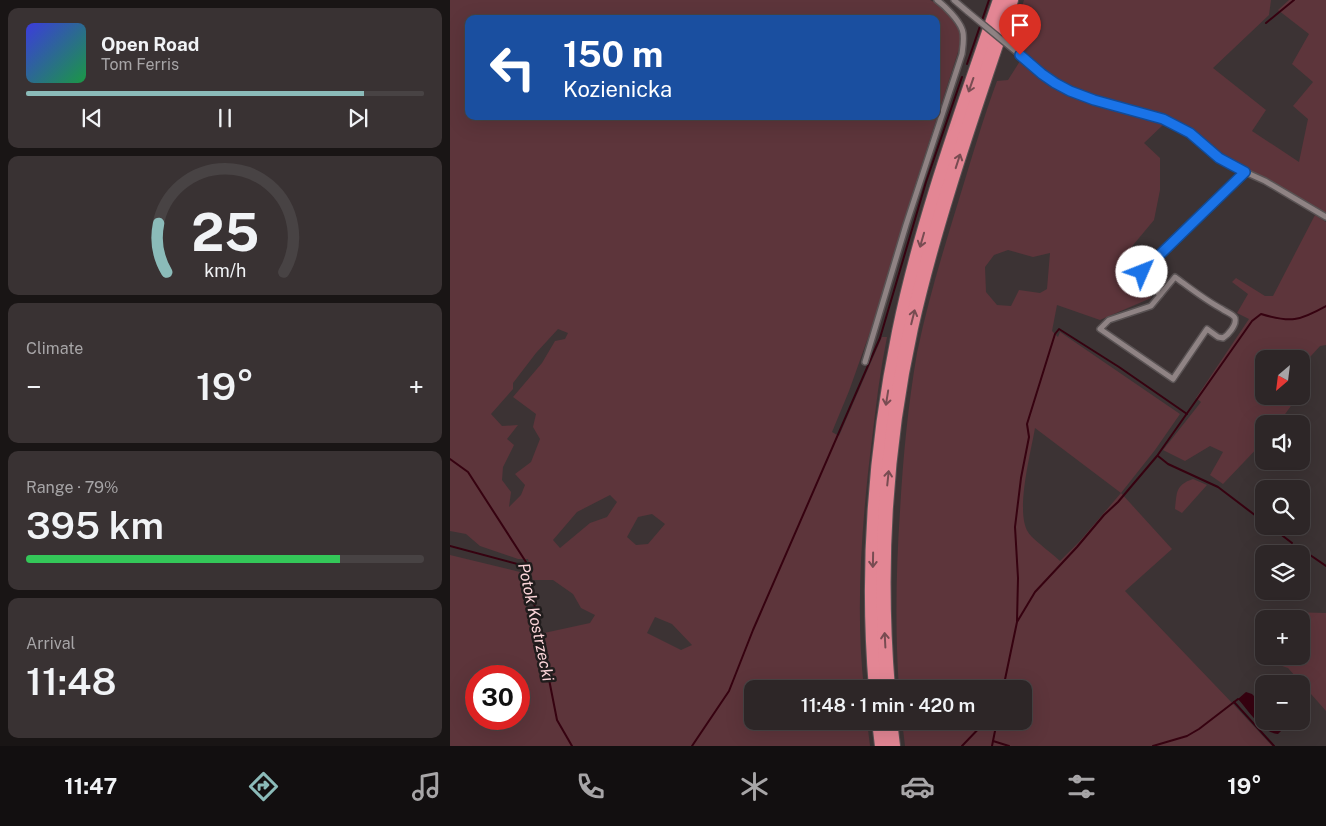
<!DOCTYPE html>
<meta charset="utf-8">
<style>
body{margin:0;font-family:"Public Sans",sans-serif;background:#393233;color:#f1f3f6;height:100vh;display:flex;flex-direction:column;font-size:19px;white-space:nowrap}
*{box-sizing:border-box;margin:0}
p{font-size:16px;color:#a7a5a7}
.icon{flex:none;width:28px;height:28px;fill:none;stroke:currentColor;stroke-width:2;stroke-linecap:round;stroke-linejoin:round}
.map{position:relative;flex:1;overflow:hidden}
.details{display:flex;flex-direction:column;gap:8px;padding:8px;background:#191515;width:450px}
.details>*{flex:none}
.top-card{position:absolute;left:15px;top:15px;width:475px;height:105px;border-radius:10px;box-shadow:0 5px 20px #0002,0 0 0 1px #484344;background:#1a4fa0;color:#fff;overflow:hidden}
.needle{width:32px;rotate:208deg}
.buttons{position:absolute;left:805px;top:350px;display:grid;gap:10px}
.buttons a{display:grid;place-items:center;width:55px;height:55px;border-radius:10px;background:#2d2627;box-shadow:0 5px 20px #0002,0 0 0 1px #484344;font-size:25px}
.speed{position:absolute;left:15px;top:665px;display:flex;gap:10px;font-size:25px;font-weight:700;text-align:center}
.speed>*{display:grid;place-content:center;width:65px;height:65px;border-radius:50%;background:#2d2627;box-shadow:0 5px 20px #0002,0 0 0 1px #484344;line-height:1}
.speed .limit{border:8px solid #d22;background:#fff;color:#111}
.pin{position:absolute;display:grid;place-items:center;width:42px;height:42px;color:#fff;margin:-51px -21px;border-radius:50% 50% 50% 0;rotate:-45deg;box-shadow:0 0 5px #0007}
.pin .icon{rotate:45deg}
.me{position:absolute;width:55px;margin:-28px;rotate:46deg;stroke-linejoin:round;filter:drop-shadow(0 0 4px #0008)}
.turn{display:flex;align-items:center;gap:18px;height:105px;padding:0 15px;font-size:22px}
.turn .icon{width:65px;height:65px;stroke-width:2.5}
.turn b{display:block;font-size:35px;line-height:42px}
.big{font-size:38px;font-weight:600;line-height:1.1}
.details .tile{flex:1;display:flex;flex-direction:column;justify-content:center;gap:8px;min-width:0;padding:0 18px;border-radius:10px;background:#393233}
.details .dial{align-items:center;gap:0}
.dial svg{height:130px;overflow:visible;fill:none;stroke:#484344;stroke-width:7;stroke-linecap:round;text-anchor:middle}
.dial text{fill:#f1f3f6;stroke:none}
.song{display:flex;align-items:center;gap:15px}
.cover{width:60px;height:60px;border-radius:8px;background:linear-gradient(135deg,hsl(240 70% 55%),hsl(140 70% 35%))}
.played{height:5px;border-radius:2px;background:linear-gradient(90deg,#8bbbb9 85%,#484344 85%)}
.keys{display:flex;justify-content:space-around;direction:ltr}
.heat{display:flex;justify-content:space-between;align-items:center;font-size:28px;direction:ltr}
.charge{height:8px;border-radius:4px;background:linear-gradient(90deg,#34c759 79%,#484344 0)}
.trip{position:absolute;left:294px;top:680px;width:288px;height:50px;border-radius:10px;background:#2d2627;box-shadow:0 5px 20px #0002,0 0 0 1px #484344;font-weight:600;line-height:50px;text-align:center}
.dock{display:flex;height:80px;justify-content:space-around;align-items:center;background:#120f10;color:#a7a5a7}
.dock .icon{width:35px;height:35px}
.dock .selected{color:#8bbbb9}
.dock b{font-size:22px;color:#f1f3f6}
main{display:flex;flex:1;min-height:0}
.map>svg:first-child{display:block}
.green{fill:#5d353b;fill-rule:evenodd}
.water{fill:#360210}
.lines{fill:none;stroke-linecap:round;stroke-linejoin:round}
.stream{stroke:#360210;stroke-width:2}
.street-casing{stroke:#595253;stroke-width:8}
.highway-casing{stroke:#595253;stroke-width:16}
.street{stroke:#8f8384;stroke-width:5}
.highway{stroke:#e38694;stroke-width:14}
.street-bridge-casing{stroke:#595253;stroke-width:8;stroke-linecap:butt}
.street-bridge{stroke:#8f8384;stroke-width:5}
.oneway{stroke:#784c52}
.route-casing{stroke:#114b97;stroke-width:12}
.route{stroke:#1a73e8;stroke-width:9}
.labels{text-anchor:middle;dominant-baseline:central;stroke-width:5;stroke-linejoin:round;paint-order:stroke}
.water-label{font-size:16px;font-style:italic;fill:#fcd5d9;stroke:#201c1c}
</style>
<main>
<section class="details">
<div class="tile">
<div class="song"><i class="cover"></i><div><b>Open Road</b><p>Tom Ferris</p></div></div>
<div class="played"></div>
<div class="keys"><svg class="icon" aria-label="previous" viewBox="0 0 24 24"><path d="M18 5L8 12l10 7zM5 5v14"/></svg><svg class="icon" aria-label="pause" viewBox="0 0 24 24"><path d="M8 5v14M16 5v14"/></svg><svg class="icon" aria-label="next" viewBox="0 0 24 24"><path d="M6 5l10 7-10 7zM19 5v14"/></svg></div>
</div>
<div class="tile dial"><svg viewBox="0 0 100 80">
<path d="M14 69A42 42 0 1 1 86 69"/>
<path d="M14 69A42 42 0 0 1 9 39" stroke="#8bbbb9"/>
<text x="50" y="56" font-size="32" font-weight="700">25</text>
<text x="50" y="72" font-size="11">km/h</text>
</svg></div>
<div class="tile"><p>Climate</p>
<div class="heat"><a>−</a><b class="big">19°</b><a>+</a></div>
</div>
<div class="tile"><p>Range · 79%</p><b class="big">395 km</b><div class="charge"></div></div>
<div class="tile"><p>Arrival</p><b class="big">11:48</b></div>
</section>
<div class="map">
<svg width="876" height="746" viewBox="0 0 876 746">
<rect width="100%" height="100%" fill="#3c3334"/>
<g class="green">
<path d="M0 0H480C493 6 508 21 510 36 511 40 509 45 509 49L461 198 436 287 399 391 382 432 389 436 432 337H437C430 371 426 405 422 439 412 519 405 608 414 689H302V721H417L420 746H0V555L70 572 83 643 94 633 140 623 145 615 131 608 123 594 103 580H83L78 559H68L30 546 16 534 0 531ZM19 19H486V116H19ZM108 329 118 333 115 339 105 341 92 363 63 397 86 414 83 427 90 439 81 462 65 474 75 485 71 495 59 507 61 492 52 480 53 467 64 445 57 439 68 425 52 426 41 414 63 389V383L86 353ZM160 495 167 502 157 517 140 523 110 548 103 540 127 512ZM202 514 215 524 198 544 186 545 177 537 188 517ZM205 617 222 624 242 645 231 650 197 633ZM26 676H69V719H26Z"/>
<path d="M574 0H821L819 15 763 68 816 110 802 131 849 162 858 119 843 106 863 82 842 64 859 34 828 10 839 0H876V214C859 204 842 193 824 183 811 177 798 172 786 164 766 152 750 134 728 123 701 109 670 105 641 95 607 84 587 64 561 40Z"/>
<path d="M570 61 592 80 619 96 697 118 714 124 694 143 710 158V190L704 220 674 256 701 298 650 320 607 305 602 331 608 337 610 332 730 414 705 450 671 493 722 549 675 591 784 705 822 746H455L452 721H572V689H449C445 630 446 570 450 511 453 458 458 405 467 353 478 300 494 248 510 196 522 157 533 119 547 81L558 80ZM558 250 583 257 600 253 597 289 590 293 569 290 561 306 547 305 536 292 535 267 544 255ZM585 428 671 493 629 542 610 561C604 555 581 538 578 532 565 512 581 452 585 428Z"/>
<path d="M865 215 876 222V345L870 346 851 367V359H814V396H848L828 424H814V441L773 484 760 475 773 452 760 446 735 461 713 450 751 402 746 398 799 319 787 313 798 294 782 282 786 278 815 296H823Z"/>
<path d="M743 479 757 485 732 513 725 509C727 493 725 485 743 479Z"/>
<path d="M838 612 876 613V711L838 668 826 664 823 665 810 656 814 650V656H851V619H826Z"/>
</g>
<path class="water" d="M796 692 802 694 814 706V721H828L833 729 828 734C812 733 799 711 788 699Z"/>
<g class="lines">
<g class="stream">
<path d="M816 23 844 0"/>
<path d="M517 64 539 0"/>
<path d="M708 456 718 464 768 487 814 522"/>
<path d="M0 459 18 472 76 562 107 720 122 746"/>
<path d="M820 526 842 543"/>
<path d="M0 546 75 566"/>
<path d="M847 546 876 566"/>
<path d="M567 621 568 578 565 527 571 478 579 437 577 424 605 334 609 329 669 367 737 414"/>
<path d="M553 689 567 622 585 592 627 547 654 515 668 502 707 456 802 321 811 314C841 323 849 321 876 306"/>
<path d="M784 702 824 746"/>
<path d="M543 741 559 746"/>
<path d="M242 746 279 691 303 630 430 338 476 182 512 77"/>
<path d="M512 746 536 721"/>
<path d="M542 746 547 721"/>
<path d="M703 746 737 736 749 729 788 699"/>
</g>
<g class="street-casing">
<g id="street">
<path d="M504 0 518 12"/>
<path d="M570 55 592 74 605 83 620 91 644 100 713 119 739 133 769 158 782 166 815 181 876 217"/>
<path d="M725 277C740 288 755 300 772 309 776 312 783 314 785 318 787 325 778 335 773 338L768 337 757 329 723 379 650 329 659 320 701 306Z"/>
<path d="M710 295 704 289 692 272 788 181 795 173"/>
<path d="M415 362 456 225 512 54C513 46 515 36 512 29 508 19 495 6 487 0"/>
</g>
</g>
<g class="highway-casing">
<g id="highway">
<path d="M426 689C416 570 425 449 449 332 472 219 513 109 550 0"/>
<path d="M438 689C428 569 435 446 461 328 486 217 525 108 561 0"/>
<path d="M429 721 432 746"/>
<path d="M440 721 443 746"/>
</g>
</g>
<use href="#street" class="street"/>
<use href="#highway" class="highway"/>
<g class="street-bridge-casing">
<path id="street-bridge" d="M518 12 570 55"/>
</g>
<use href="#street-bridge" class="street-bridge"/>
</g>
<defs><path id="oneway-shaft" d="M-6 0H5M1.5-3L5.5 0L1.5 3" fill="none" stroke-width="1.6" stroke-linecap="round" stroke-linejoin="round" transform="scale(1.25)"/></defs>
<g class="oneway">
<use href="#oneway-shaft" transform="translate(521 85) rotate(109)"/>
<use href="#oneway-shaft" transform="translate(508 161) rotate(-72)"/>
<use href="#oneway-shaft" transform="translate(472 240) rotate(106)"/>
<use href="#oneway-shaft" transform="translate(463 317) rotate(-76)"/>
<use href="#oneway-shaft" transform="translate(437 398) rotate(99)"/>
<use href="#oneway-shaft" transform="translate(438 478) rotate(-84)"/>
<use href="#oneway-shaft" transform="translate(423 560) rotate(91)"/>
<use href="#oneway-shaft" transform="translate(435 640) rotate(-93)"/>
</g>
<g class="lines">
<g class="route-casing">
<path id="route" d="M570 55 592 74 605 83 620 91 644 100 713 119 740 133 769 158 795 172 692 272"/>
</g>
<use href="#route" class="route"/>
</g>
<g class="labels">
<g class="water-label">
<text transform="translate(86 622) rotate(78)">Potok Kostrzecki</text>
</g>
</g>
</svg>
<div class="buttons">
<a><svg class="needle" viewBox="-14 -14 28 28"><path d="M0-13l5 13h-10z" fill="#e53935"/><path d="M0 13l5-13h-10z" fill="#a7a5a7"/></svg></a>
<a><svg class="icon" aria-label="sound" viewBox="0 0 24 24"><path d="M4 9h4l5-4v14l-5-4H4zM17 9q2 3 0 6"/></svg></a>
<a><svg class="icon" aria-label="search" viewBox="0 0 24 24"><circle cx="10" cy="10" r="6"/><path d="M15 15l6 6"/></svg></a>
<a><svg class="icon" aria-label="layers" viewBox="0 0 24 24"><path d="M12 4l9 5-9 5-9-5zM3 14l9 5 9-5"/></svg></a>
<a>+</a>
<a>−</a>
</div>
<div class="speed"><div class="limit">30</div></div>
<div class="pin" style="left:570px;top:55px;background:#d93025"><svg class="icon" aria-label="arrive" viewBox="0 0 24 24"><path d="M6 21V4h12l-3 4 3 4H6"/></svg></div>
<svg class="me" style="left:692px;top:272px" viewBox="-20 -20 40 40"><circle r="19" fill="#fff"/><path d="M0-13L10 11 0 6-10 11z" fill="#1a73e8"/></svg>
<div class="trip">11:48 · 1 min · 420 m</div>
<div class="top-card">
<div class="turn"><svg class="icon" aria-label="left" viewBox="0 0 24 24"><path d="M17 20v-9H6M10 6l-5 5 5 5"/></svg><div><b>150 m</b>Kozienicka</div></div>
</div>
</div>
</main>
<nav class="dock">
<b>11:47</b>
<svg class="icon selected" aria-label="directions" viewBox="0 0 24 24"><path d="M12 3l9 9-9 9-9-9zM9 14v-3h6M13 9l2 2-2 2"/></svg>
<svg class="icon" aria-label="music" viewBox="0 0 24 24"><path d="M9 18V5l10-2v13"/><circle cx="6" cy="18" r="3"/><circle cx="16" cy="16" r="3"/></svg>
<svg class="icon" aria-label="phone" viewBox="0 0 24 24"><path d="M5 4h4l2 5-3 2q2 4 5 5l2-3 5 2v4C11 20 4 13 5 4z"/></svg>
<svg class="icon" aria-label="climate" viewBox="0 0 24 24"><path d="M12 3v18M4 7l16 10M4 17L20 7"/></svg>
<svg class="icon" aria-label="car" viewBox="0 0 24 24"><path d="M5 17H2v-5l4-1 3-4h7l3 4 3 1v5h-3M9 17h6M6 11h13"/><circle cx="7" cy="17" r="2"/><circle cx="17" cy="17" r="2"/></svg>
<svg class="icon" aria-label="filters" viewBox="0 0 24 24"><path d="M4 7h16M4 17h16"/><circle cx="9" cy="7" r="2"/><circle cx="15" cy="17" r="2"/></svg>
<b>19°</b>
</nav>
